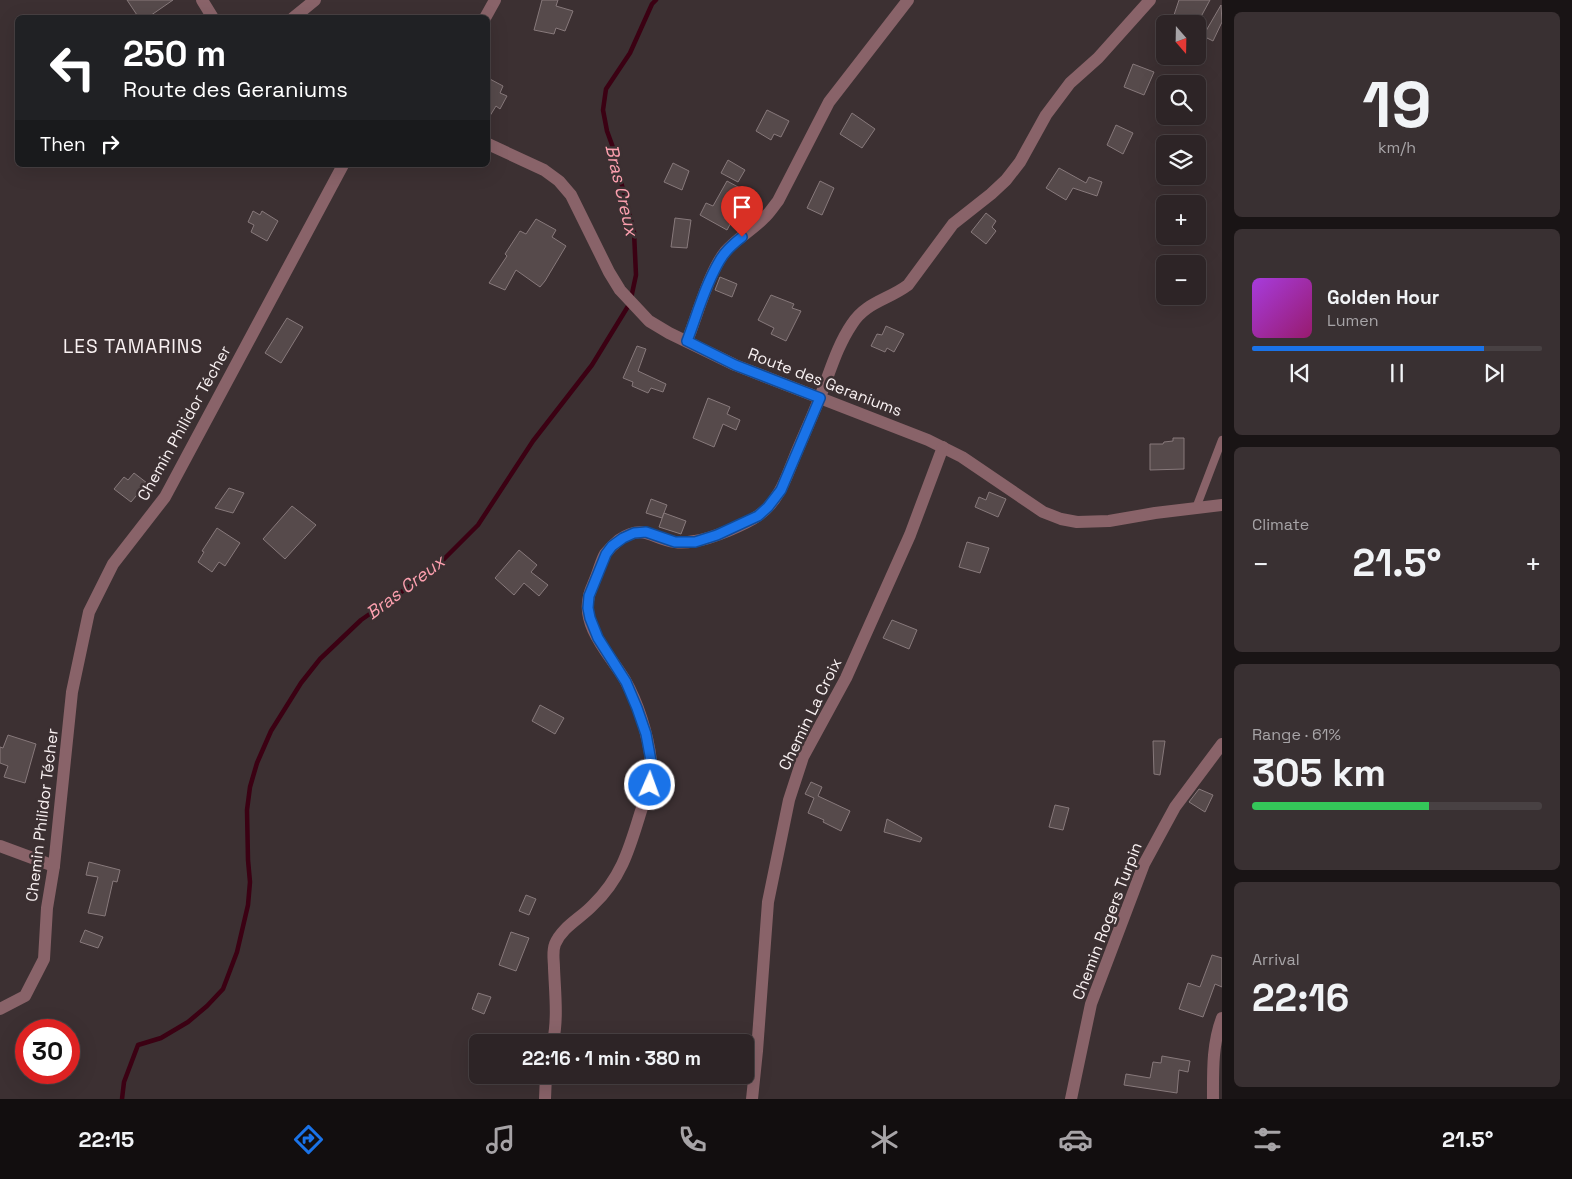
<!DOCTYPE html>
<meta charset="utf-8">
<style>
body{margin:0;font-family:"Space Grotesk",sans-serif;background:#393032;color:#f1f3f6;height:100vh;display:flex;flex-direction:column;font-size:19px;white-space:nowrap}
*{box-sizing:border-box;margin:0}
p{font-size:16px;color:#a7a4a7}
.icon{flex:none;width:28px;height:28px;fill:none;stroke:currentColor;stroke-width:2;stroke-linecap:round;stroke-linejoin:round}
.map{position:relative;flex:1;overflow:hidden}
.sheet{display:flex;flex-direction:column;gap:12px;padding:12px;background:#191415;width:350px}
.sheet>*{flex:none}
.banner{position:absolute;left:15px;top:15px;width:475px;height:152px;border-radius:8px;box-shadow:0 5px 20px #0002,0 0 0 1px #484143;background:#202124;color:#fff;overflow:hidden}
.needle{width:32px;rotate:160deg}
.controls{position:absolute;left:1156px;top:15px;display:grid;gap:10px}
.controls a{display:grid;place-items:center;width:50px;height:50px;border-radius:8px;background:#2d2426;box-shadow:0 5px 20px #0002,0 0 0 1px #484143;font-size:25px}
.speed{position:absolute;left:15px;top:1019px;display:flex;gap:10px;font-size:25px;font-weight:700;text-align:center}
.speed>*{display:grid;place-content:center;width:65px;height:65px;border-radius:50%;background:#2d2426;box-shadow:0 5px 20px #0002,0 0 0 1px #484143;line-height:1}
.speed .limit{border:8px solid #d22;background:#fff;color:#111}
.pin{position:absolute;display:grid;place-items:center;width:42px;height:42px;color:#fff;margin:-51px -21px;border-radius:50% 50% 50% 0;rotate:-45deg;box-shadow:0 0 5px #0007}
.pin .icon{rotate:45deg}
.me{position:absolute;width:55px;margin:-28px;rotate:2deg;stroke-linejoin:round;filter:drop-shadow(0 0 4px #0008)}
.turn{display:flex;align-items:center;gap:18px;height:105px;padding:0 25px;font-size:22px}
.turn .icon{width:65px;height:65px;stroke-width:2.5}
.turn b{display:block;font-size:35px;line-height:42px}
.then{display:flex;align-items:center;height:48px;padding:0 25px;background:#0003;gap:10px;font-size:19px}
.big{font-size:38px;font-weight:600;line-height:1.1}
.sheet .card{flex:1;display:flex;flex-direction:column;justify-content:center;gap:8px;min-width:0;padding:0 18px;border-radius:8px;background:#393032}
.sheet .dial{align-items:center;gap:0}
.dial b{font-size:65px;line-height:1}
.song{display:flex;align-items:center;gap:15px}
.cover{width:60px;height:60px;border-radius:8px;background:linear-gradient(135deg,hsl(280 70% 55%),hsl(320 70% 35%))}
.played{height:5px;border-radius:2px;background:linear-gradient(90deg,#1a73e8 80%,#484143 80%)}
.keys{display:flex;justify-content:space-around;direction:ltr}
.heat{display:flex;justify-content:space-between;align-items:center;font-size:28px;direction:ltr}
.charge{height:8px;border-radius:4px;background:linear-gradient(90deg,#34c759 61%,#484143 0)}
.trip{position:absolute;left:469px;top:1034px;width:285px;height:50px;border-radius:8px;background:#2d2426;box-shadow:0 5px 20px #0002,0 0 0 1px #484143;font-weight:600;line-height:50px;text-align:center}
.tabs{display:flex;height:80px;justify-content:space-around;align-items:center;background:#120e0f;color:#a7a4a7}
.tabs .icon{width:35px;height:35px}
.tabs .active{color:#1a73e8}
.tabs b{font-size:22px;color:#f1f3f6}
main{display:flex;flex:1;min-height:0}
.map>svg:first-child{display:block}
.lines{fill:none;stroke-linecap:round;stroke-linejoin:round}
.stream{stroke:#3b0113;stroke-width:4.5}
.building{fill:#564a4b;stroke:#87797b}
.service{stroke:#896369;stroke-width:8}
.minor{stroke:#896369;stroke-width:12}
.route-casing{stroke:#114b97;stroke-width:12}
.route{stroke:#1a73e8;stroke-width:9}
.labels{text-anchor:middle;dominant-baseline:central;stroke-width:5;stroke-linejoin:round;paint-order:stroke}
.street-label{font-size:16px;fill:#f9f1f2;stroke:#3c3032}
.water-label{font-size:18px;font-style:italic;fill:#fda0af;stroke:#3c3032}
.quarter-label{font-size:19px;letter-spacing:1px;fill:#f9f1f2;stroke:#3c3032}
</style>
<main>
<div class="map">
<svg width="1222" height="1099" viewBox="0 0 1222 1099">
<rect width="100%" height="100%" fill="#3c3032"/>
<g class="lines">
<path class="stream" d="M122 1099 124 1082 138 1045 161 1038 188 1022 207 1006 223 989 237 952 248 905 250 882 248 860 247 810 250 787 257 763 271 731 301 683 320 659 361 620 433 570 478 525 533 441 592 365 630 303 636 275 634 232 619 174 615 153 607 131 603 110 606 89 630 53 652 4 656 0"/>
</g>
<g class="building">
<path d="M127 0H173L147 18H139Z"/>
<path d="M542 0H558L556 6 573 11 565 31 556 28 554 34 534 30Z"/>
<path d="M1179 0H1210L1197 24H1171Z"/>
<path d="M1221 5 1222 22 1213 41 1203 36Z"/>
<path d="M1133 64 1154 72 1144 95 1124 87Z"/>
<path d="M488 78 503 86 500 93 507 96 500 109 496 106 488 119Z"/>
<path d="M767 110 789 121 781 137 774 134 771 140 756 131Z"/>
<path d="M852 113 875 129 862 148 840 134Z"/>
<path d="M1116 125 1133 133 1123 154 1107 145Z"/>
<path d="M728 160 745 170 738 182 721 173Z"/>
<path d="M673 163 689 171 682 190 664 182Z"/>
<path d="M1059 168 1086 183 1089 177 1102 182 1097 196 1073 188 1066 200 1046 188Z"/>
<path d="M727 181 751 194 746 204 742 202 727 230 700 215 706 203 713 206Z"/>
<path d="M820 181 834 188 822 215 807 208Z"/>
<path d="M253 211 260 215 262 211 278 221 267 241 251 232 254 225 248 222Z"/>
<path d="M986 213 996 221 992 227 996 231 986 244 971 232Z"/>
<path d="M675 218 691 220 687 248 671 247Z"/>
<path d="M536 219 556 230 552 237 566 246 545 281 540 287 516 270 505 290 489 283 507 256 505 254 520 231 526 234Z"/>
<path d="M720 277 737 284 732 297 715 290Z"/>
<path d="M771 295 794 304 792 308 801 311 786 341 771 334 774 328 758 320Z"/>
<path d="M287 318 303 327 281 363 265 353Z"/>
<path d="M886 326 904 334 894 352 887 348 885 352 871 346 877 334 882 335Z"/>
<path d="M637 346 646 349 638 371 666 384 663 392 651 388 648 393 632 386 633 382 623 378Z"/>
<path d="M708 398 730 407 727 414 740 420 736 430 723 424 714 447 693 438Z"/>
<path d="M1173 438H1184V469L1150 470V444H1163L1164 442 1173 441Z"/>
<path d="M134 473 147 483 131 502 114 489 124 477 128 480Z"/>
<path d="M229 488 244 493 233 513 215 508Z"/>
<path d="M989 492 1006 499 998 517 975 507 979 497 986 500Z"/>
<path d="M651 499 667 505 662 518 646 513Z"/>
<path d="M292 506 316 525 285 559 263 539Z"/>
<path d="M664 513 686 521 681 534 659 527Z"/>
<path d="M217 528 240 543 225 566 219 562 212 572 198 562 204 552 202 551Z"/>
<path d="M967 542 989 548 980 573 959 567Z"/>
<path d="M519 550 537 565 531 572 548 585 539 596 524 583 514 595 495 578Z"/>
<path d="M892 620 917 630 909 649 883 638Z"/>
<path d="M540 705 564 718 555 734 532 721Z"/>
<path d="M8 735 36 744 25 783 4 777 8 766 0 763V747L3 748Z"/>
<path d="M1153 741H1165L1160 775 1154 774Z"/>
<path d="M811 782 822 787 818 796 850 811 841 831 823 822 824 820 808 813 814 798 805 794Z"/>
<path d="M1199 789 1213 795 1205 812 1189 802Z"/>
<path d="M1055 805 1069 808 1063 830 1049 827Z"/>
<path d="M887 819 922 838 920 842 884 832Z"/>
<path d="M89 862 120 870 117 882 113 881 105 916 88 913 98 877 86 875Z"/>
<path d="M526 895 536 899 529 915 519 911Z"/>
<path d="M85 930 103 937 98 948 80 942Z"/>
<path d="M511 932 529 938 516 971 499 965Z"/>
<path d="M1212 955 1222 958V987L1215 984 1203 1017 1179 1009 1188 983 1200 987Z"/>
<path d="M478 993 491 997 484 1014 472 1009Z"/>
<path d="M1162 1056 1190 1061 1188 1072 1179 1070 1177 1093 1124 1085 1126 1074 1150 1078 1153 1062 1161 1063Z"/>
</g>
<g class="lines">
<path class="service" d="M1196 508 1222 440"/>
<g class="minor">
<path d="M202 0 213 18"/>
<path d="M293 18 315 0"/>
<path d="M485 18 495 0"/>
<path d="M488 144 544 170 559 181 571 195 609 272 620 290 649 321 669 333 735 365 928 440 962 457 1043 512 1061 519 1077 522 1109 521 1155 513 1222 505"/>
<path d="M687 341C697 316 709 272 725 252 736 239 751 231 763 219 769 214 773 207 778 201L829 102 908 0"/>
<path d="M0 846 54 866"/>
<path d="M0 1009 25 996 44 959 47 908 54 866 72 692 89 612 113 564 165 497 343 165"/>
<path d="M553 1042C558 1018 555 993 554 968 554 960 552 952 555 944 562 927 581 918 593 905 621 878 629 850 640 814 646 796 652 779 651 761 648 734 638 703 625 680 611 656 581 627 589 596 590 590 594 583 596 577 599 570 601 561 605 554 609 549 614 544 619 540 644 523 652 539 675 542 681 543 690 542 695 541 711 539 747 524 759 515 779 501 786 478 795 456 803 437 812 417 820 397 830 372 837 346 852 324 866 302 888 300 908 285L953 224 991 194 1006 180 1020 162 1046 115 1070 83 1098 58 1150 0"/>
<path d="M545 1099 546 1075"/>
<path d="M752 1099 757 1051 768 902 789 800 803 757 846 678 910 535 943 447"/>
<path d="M1071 1099 1091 1004 1144 864 1175 807 1222 744"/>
<path d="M1213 1099C1213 1071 1212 1045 1222 1018"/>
</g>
</g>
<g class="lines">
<g class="route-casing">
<path id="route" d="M650 785 651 761 646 734 637 708 626 682 598 638 590 618 588 608 589 596 606 554 612 546 623 538 634 533 646 532 675 542H695L717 535 758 516 768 507 781 490 820 398 735 365 687 341C697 315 705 285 720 260 725 251 733 244 742 237"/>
</g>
<use href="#route" class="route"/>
</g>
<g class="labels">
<g class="street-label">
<text transform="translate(825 382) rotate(21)">Route des Geraniums</text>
<text transform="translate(184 423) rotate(-61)">Chemin Philidor Técher</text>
<text transform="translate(810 714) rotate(-64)">Chemin La Croix</text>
<text transform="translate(42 815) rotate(-83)">Chemin Philidor Técher</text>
<text transform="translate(1107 921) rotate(-69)">Chemin Rogers Turpin</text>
</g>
<g class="water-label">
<text transform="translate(622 190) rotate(77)">Bras Creux</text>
<text transform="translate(405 587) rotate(-37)">Bras Creux</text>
</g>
<g class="quarter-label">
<text x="133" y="346">LES TAMARINS</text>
</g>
</g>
</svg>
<div class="controls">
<a><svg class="needle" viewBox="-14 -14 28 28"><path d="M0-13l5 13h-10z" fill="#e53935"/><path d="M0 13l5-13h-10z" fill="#a7a4a7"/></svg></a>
<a><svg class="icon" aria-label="search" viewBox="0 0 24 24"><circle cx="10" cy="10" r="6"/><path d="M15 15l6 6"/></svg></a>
<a><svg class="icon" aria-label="layers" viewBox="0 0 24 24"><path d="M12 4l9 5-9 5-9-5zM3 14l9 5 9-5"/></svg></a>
<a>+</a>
<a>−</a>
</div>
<div class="speed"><div class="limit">30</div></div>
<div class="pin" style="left:742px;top:237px;background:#d93025"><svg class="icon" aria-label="arrive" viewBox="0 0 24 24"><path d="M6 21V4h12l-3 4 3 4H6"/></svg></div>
<svg class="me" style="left:650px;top:785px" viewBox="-20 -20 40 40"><circle r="17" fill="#1a73e8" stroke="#fff" stroke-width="3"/><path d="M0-11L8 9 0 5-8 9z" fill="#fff"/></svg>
<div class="trip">22:16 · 1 min · 380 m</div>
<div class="banner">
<div class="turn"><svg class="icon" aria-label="left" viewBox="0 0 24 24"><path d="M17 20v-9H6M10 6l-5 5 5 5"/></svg><div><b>250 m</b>Route des Geraniums</div></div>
<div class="then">Then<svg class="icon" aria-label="right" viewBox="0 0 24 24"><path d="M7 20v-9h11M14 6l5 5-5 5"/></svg></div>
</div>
</div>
<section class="sheet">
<div class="card dial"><b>19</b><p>km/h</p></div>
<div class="card">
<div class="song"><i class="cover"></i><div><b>Golden Hour</b><p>Lumen</p></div></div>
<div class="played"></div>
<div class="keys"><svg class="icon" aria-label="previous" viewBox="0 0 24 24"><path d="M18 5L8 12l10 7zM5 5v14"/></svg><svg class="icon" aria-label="pause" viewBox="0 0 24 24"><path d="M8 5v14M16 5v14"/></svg><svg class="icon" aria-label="next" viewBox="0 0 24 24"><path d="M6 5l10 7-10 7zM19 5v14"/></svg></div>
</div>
<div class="card"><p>Climate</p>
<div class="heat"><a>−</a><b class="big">21.5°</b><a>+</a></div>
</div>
<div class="card"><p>Range · 61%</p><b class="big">305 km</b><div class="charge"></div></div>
<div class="card"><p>Arrival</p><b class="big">22:16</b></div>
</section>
</main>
<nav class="tabs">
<b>22:15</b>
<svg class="icon active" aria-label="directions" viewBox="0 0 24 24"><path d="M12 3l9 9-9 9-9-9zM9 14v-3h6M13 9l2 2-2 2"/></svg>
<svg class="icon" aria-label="music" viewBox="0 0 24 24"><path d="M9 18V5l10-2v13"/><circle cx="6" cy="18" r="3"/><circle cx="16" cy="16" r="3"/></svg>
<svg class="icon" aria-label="phone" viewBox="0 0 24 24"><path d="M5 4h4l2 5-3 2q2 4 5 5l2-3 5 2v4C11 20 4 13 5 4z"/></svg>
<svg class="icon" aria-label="climate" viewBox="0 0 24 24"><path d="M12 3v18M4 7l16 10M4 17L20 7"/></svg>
<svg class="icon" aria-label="car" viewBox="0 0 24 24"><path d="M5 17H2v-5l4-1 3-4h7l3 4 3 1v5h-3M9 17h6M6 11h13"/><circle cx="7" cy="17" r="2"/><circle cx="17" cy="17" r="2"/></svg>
<svg class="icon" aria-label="filters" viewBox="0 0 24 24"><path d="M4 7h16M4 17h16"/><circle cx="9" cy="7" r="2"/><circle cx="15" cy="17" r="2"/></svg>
<b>21.5°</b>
</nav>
